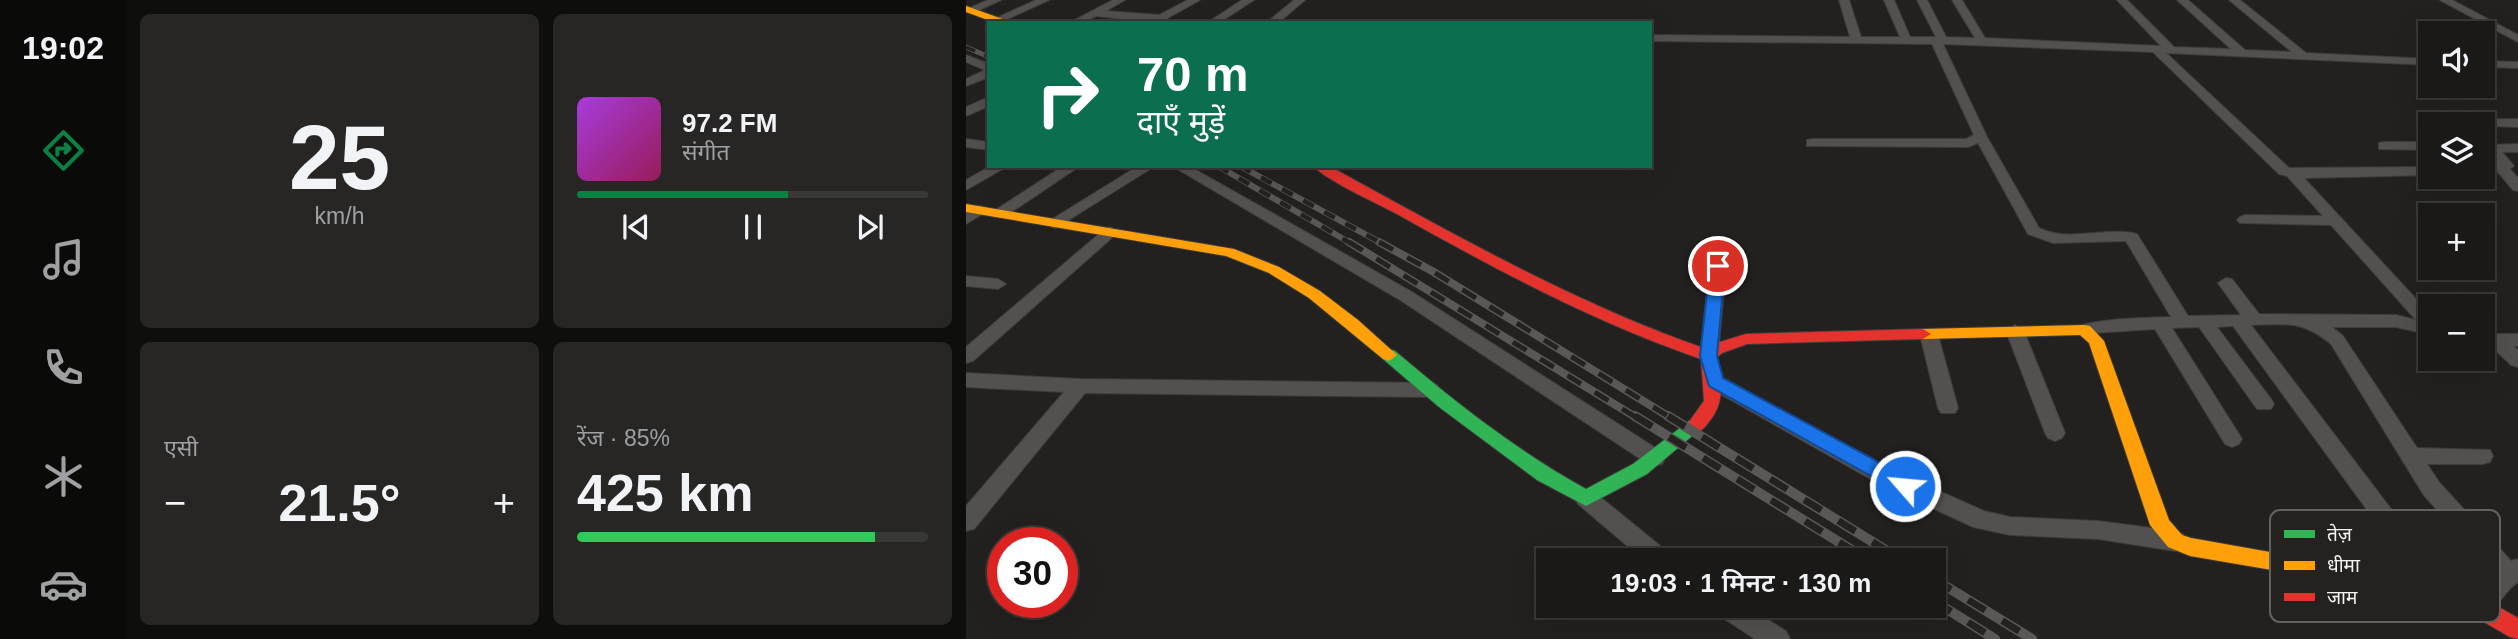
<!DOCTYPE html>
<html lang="hi">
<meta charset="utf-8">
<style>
body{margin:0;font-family:Arial,"Noto Sans Devanagari",sans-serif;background:#272624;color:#f1f3f6;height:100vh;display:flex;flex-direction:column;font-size:26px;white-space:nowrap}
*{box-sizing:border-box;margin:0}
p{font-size:23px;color:#9fa0a1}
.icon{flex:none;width:38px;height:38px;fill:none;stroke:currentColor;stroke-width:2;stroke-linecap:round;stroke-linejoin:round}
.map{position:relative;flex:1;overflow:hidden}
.sheet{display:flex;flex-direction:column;gap:14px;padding:14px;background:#0e0e0d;width:840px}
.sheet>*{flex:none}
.guide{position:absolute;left:21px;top:21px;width:665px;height:147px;border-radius:0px;box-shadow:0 7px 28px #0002,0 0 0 2px #383836;background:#0b6e4f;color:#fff;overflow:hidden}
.controls{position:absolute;left:1452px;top:21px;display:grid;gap:14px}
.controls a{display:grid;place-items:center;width:77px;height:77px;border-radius:0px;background:#1a1917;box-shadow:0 7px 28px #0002,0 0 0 2px #383836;font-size:35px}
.speed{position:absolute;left:21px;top:527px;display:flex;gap:14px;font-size:35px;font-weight:700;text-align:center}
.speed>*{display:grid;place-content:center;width:91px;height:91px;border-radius:50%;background:#1a1917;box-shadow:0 7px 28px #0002,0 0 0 2px #383836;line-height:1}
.speed .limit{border:10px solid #d22;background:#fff;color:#111}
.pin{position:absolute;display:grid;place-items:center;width:60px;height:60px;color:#fff;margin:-30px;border:4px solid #fff;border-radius:50%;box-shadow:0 2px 7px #0007}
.me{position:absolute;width:77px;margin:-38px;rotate:297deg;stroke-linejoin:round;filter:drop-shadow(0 0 5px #0008)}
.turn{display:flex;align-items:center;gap:24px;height:147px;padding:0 35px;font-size:32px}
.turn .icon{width:91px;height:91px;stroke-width:2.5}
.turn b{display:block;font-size:49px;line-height:60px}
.big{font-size:52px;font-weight:600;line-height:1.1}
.sheet .widget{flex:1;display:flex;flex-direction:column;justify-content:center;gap:10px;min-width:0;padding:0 24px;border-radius:10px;background:#272624}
.sheet .dial{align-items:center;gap:0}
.dial b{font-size:91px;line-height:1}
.song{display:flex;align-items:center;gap:21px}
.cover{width:84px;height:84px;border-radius:10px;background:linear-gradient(135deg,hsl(280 70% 55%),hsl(330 70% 35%))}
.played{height:7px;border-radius:4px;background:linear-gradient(90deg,#0b8043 60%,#383836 60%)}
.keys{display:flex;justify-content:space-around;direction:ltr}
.heat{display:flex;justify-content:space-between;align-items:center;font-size:38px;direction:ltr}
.charge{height:10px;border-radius:5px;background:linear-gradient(90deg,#34c759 85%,#383836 0)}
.sheet .tiles{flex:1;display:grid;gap:14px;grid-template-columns:repeat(2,1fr)}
.trip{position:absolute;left:570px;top:548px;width:410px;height:70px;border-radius:0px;background:#1a1917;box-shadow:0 7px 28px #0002,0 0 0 2px #383836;font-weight:600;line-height:70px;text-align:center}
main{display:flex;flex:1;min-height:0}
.tab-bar{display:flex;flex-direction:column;width:126px;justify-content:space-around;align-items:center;background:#0a0a09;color:#9fa0a1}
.tab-bar .icon{width:49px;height:49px}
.tab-bar .on{color:#0b8043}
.tab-bar b{font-size:32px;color:#f1f3f6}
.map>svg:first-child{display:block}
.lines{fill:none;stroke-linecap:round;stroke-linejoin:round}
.street-casing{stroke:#3e3d3b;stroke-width:2}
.fast-casing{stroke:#3e3d3b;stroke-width:2}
.slow-casing{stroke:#3e3d3b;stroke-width:2}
.jam-casing{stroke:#3e3d3b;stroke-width:2}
.street{fill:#535150;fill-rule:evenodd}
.fast{fill:#30b455;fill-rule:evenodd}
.slow{fill:#ff9f0a;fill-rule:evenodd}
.jam{fill:#e5322d;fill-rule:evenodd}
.rail-far3-casing{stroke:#595856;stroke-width:5}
.rail-far2-casing{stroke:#595856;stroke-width:6}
.rail-far1-casing{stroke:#595856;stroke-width:8}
.rail-casing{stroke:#595856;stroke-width:10}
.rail-far3{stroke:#24211e;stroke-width:3.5;stroke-dasharray:10;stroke-linecap:butt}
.rail-far2{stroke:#24211e;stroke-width:4.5;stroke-dasharray:12;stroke-linecap:butt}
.rail-far1{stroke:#24211e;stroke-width:5;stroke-dasharray:16;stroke-linecap:butt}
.rail{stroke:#24211e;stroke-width:7;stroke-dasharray:20;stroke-linecap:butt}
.route{fill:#1a73e8;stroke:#114b97;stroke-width:2}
.key{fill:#24211e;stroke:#63605e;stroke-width:2}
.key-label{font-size:19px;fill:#f6f4f2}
</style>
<main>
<nav class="tab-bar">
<b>19:02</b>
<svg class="icon on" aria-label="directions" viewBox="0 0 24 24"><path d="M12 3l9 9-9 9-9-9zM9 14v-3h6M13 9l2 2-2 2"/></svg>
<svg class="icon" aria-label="music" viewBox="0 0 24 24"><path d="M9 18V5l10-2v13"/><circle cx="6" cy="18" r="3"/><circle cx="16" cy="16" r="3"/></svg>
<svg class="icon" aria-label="phone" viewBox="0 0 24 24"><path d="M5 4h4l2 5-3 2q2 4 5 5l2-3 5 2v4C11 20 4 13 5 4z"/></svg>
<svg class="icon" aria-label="climate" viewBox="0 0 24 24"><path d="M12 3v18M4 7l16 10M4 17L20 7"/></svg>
<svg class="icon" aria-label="car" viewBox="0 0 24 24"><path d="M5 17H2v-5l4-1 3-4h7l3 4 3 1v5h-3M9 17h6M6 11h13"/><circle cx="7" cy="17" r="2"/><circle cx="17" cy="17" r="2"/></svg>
</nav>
<section class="sheet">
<div class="tiles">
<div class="widget dial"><b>25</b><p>km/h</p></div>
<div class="widget">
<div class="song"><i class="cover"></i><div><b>97.2 FM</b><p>संगीत</p></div></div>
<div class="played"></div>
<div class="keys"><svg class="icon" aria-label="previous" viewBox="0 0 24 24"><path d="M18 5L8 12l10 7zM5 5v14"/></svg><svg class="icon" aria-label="pause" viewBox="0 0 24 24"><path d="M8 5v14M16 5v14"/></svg><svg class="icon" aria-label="next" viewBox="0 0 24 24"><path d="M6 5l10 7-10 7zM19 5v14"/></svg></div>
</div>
<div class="widget"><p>एसी</p>
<div class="heat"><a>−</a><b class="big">21.5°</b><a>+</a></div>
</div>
<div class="widget"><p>रेंज · 85%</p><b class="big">425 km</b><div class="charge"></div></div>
</div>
</section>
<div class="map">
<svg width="1552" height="639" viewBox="0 0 1552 639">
<rect width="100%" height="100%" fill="#23211f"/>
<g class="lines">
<g class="street-casing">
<g id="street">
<path d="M22 0H35L7 13 0 12 1 9Z"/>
<path d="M70 0H83L35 22 26 20Z"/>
<path d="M147 0H159L140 11 193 15 222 0H234L193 23 130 16 116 23H103Z"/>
<path d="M276 0H288L253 23H241Z"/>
<path d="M328 0H339L312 23H300Z"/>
<path d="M873 0H883L895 37H934L918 0H928L944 37H970L951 0H961L980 37 1009 38 986 0H996L1019 38 1195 46 1151 0H1161L1208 47 1265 49 1211 0H1222L1279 50 1326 52 1263 0H1274L1340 53 1465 59V65L1200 53 1323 168 1465 167V175L1338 178 1465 315V335L1430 327H1366L1377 336 1451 448 1524 450 1527 456 1524 462 1517 464H1461L1473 482 1545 561 1552 559V582C1537 592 1530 612 1513 618L1504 615 1501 607 1526 573 1457 494 1365 344C1336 320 1321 324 1285 325L1460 555 1469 577 1464 594 1455 597 1446 594 1442 566 1267 326 1251 327 1305 399 1308 404 1305 409H1291L1233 327 1206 328 1276 439 1273 444 1266 447 1259 444 1189 329 1112 334 1109 330 1112 326C1142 318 1174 318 1205 317L1160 241 1087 243 1062 234 1012 143 1002 147 841 146V140L846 139H1000L1008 135 966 44 684 41V35L884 37ZM977 44 1187 52 1313 174 1321 176 1357 216 1279 215 1274 217 1271 220 1274 223 1365 225 1450 320 1430 315 1293 314 1266 279 1260 278 1252 283 1275 315 1222 316 1171 234C1140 226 1102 243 1073 228L1021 137Z"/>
<path d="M1474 0H1486L1552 35V42Z"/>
<path d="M0 55 23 64V77L0 86V79L19 70 0 62Z"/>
<path d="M1517 61 1552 62V68L1517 67Z"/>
<path d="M23 97V106L0 116V107Z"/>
<path d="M1552 119V127L1468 124 1474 120Z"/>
<path d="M0 139 23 142V150L0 147Z"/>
<path d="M1418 142H1465V150L1413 149V143Z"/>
<path d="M1552 144V152H1536L1548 166 1544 169 1552 178V191L1547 190 1531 171 1517 173V165L1531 163 1519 148 1521 145Z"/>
<path d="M25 166H42L0 190V180Z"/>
<path d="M97 166H114L38 217H28V211Z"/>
<path d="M172 166H189L93 226 88 228 80 223Z"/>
<path d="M206 166H223L446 292 696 452 699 458 696 464 689 466 682 464 434 300Z"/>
<path d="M13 206 18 207V213L0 224V212Z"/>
<path d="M144 227 152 232 149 235 7 361 0 363V347L139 229Z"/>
<path d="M752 261 760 266 752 356 743 362 734 356 744 266Z"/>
<path d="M0 276 32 279 40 284 32 289 0 286Z"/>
<path d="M1049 325 1058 331 1099 433 1096 438 1089 441 1082 438 1079 433 1040 331Z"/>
<path d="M963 329 972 335 992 408 989 413H975L972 408 954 335Z"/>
<path d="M1517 334H1552V346H1547L1552 350V367L1545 365 1525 346H1517Z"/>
<path d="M0 373 114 379 464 383 471 385 474 390 471 395 464 397 119 393 8 529 0 531V506L98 392 0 387Z"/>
<path d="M749 375 924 469 1018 511 1044 517 1132 521 1209 531 1217 534 1220 541 1217 548 1209 551 1132 539 1044 535 1007 527 908 481 742 387 739 382 742 377Z"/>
<path d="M620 489 628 492 703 553 707 560H678L612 504 609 498 612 492Z"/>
<path d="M748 606H780L820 631 824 639H789L751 614Z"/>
</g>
</g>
<g class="fast-casing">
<path id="fast" d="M423 349 429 351C489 402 551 451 620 489L667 464 723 421H735L738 426 681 474 620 506 571 480 473 407 417 359 415 355 417 351Z"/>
</g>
<g class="slow-casing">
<g id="slow">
<path d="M0 6 42 21 43 23H30L0 12Z"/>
<path d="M0 204 268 249 313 267 354 291 392 320 431 355 423 361 417 359 343 298 303 273 260 256 0 212Z"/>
<path d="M1118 325 1124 326 1138 341 1203 520 1216 535 1225 538 1349 560 1352 567 1349 574 1341 576 1224 556 1202 547 1184 525 1123 343 1114 335 957 339 949 334 957 329Z"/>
</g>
</g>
<g class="jam-casing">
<g id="jam">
<path d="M347 166H363C486 233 607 303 740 349L744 345 780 334 957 329 965 334 957 339 781 344 756 353 751 357C755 383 760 402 742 423 736 431 732 434 723 431L720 426 738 401 735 359C628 322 529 269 431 214 407 201 365 183 347 166Z"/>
<path d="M1341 558 1455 576 1506 592 1552 618V639L1544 637 1492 607 1455 596 1333 574 1330 567 1333 560Z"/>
</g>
</g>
<use href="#street" class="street"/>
<use href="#fast" class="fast"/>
<use href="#slow" class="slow"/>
<use href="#jam" class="jam"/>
<g class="rail-far3-casing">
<path id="rail-far3" d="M0 47 23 57"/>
</g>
<g class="rail-far2-casing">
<g id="rail-far2">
<path d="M252 166 386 244"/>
<path d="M274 166 417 244"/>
</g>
</g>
<g class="rail-far1-casing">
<g id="rail-far1">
<path d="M383 242 671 418"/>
<path d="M413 242 466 271 705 418"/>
</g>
</g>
<g class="rail-casing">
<g id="rail">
<path d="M669 416 902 560"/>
<path d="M702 416 936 560"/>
<path d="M968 579 1066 639"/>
<path d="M968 601 1029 639"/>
</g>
</g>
<use href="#rail-far3" class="rail-far3"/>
<use href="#rail-far2" class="rail-far2"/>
<use href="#rail-far1" class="rail-far1"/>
<use href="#rail" class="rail"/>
</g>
<path class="route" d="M752 261 759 266 751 356 757 378 946 480 949 486 946 491H932L743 386 734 356 744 266Z"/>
<rect x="1304" y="510" width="230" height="112" rx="10" class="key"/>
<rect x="1318" y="530" width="31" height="8" fill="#30b455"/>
<rect x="1318" y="561" width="31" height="9" fill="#ff9f0a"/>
<rect x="1318" y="593" width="31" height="8" fill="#e5322d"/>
<g class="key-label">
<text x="1361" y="541">तेज़</text>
<text x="1361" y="572">धीमा</text>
<text x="1361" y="604">जाम</text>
</g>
</svg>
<div class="controls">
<a><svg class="icon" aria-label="sound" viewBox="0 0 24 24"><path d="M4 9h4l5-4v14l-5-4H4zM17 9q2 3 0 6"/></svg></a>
<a><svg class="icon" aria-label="layers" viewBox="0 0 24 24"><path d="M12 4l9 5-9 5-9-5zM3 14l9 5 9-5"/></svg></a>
<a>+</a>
<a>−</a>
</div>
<div class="speed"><div class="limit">30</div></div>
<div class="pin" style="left:752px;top:266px;background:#d93025"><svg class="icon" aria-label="arrive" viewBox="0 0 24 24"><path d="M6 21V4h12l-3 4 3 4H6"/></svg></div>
<svg class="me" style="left:939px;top:486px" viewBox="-20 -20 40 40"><circle r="17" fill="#1a73e8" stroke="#fff" stroke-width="3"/><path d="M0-11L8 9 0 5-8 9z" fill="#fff"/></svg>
<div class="trip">19:03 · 1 मिनट · 130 m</div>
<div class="guide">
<div class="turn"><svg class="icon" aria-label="right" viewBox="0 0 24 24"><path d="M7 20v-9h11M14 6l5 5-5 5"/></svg><div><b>70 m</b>दाएँ मुड़ें</div></div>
</div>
</div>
</main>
